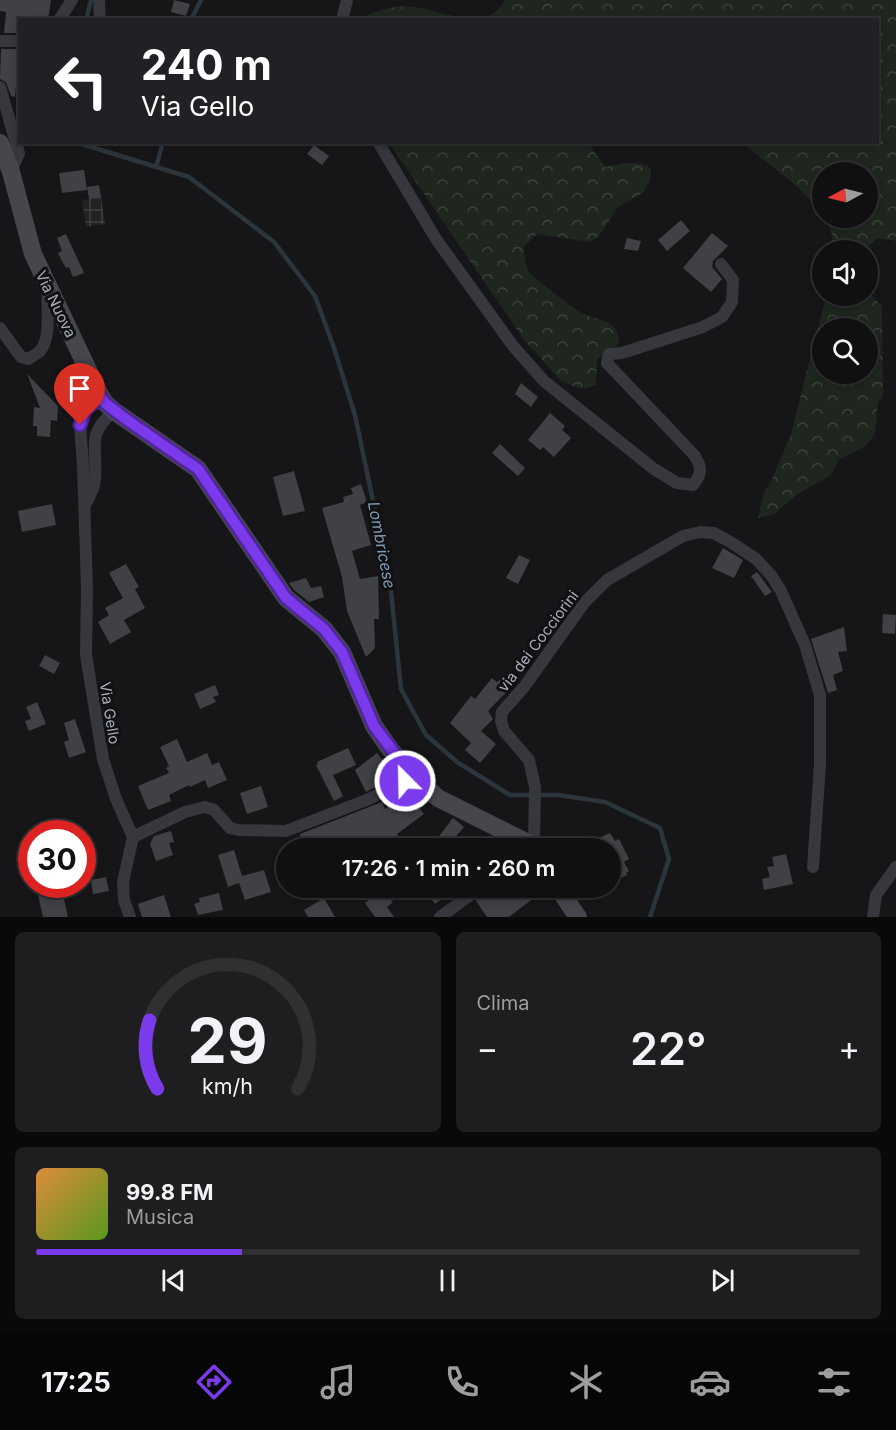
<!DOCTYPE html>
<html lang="it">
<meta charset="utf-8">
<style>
body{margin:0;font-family:Inter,sans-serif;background:#1e1e20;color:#f1f3f6;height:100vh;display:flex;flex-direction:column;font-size:22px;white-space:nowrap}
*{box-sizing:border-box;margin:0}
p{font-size:20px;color:#9c9d9f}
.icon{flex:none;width:33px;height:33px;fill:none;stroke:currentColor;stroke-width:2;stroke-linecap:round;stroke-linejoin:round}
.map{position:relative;height:917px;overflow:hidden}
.side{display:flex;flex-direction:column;gap:15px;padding:15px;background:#09090a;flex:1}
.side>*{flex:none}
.hud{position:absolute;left:18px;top:18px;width:861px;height:126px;border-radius:0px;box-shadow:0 3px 9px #0003,0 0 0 2px #303032;background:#202124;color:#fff;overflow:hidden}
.needle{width:39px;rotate:263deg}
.tools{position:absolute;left:812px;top:162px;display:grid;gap:12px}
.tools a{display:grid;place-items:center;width:66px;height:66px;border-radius:50%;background:#101012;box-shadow:0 3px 9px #0003,0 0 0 2px #303032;font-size:30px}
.speed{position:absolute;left:18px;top:820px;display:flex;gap:12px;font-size:30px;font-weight:700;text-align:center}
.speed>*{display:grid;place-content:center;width:78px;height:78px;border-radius:50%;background:#101012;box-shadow:0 3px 9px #0003,0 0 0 2px #303032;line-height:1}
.speed .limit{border:9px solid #d22;background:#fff;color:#111}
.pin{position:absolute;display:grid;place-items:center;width:51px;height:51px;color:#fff;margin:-62px -26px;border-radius:50% 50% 50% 0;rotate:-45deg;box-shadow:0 0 6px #0007}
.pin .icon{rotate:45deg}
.me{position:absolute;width:66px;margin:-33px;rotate:337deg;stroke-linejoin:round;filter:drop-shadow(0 0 4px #0008)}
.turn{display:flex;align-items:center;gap:21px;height:126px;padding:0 24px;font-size:27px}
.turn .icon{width:78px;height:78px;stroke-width:2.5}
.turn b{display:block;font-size:42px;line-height:51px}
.big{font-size:45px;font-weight:600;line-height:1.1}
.side .tile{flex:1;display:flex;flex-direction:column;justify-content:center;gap:9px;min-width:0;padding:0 21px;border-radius:9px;background:#1e1e20}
.side .dial{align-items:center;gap:0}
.dial svg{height:156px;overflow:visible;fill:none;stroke:#303032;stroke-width:7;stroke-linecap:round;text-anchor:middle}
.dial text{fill:#f1f3f6;stroke:none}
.song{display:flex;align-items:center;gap:18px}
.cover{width:72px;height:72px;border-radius:9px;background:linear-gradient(135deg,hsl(30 70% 55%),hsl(90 70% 35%))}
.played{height:6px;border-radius:3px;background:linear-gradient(90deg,#7c3aed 25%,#303032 25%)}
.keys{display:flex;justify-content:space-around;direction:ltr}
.heat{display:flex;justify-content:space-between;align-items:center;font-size:33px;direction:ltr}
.side .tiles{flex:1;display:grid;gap:15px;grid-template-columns:1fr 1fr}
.tile:last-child{grid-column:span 2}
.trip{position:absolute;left:276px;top:838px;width:345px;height:60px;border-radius:30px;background:#101012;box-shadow:0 3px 9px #0003,0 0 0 2px #303032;font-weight:600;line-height:60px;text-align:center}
.tabs{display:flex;height:96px;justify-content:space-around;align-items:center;background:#060607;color:#9c9d9f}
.tabs .icon{width:42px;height:42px}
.tabs .on{color:#7c3aed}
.tabs b{font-size:27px;color:#f1f3f6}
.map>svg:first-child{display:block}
.industrial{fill:url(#industrial-grid)}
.forest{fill:url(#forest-crowns);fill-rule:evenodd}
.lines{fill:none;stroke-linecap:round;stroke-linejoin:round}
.stream{stroke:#2c353c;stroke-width:4.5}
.building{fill:#404145}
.street{stroke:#37383d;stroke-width:12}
.secondary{stroke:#45474d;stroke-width:18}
.route-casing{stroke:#51269a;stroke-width:15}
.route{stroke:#7c3aed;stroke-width:10}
.labels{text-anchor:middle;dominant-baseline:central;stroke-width:6;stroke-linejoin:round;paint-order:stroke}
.street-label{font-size:15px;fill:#a8adb8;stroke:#111113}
.water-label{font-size:16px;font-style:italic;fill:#7f9bb3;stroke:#111113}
</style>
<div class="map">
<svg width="896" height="917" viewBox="0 0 896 917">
<defs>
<pattern id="industrial-grid" width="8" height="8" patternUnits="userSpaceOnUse" patternTransform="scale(1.5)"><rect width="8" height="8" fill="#222225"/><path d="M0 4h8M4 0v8" fill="none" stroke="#3f3f43"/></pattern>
<pattern id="forest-crowns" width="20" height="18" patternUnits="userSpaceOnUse" patternTransform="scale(1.5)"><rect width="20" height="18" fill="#1e261f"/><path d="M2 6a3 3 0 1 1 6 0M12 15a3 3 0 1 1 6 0" fill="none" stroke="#3c433d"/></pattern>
</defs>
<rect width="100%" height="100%" fill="#161618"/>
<path class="industrial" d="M101 197 105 224 86 227 82 200Z"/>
<g class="forest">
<path d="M505 0H896V242L894 240 876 239 865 250H833L832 235 826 218H867V172H822V212L793 183 742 143 878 142V20L359 19C376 11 394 4 414 7 442 10 487 35 505 0Z"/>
<path d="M389 143H589L592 149 605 167C621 164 636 160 651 168V177L643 193 618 207 599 236 590 242 537 234 524 246C524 254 525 267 530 273 537 281 569 305 579 311 595 322 619 317 619 343L597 359 596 385 587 388H578L561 381 525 341Z"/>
<path d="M867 292 882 306 883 395 878 403 875 433 870 441 864 447 839 460 830 476 797 494 775 514 758 518 764 492 770 484 791 434 826 296H867ZM822 328H867V374H822Z"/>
</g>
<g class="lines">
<g class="stream">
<path d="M86 20 91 0"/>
<path d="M191 20 201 0"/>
<path d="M75 142 189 177 274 242 315 296 334 348 355 415 390 582 401 689 426 735 457 762 510 795H558L605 802 660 828 669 859 650 917"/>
<path d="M156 167 163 142"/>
</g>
</g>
<g class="building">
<path d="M0 0H51L48 20H19L18 33H4L6 12 0 11Z"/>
<path d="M174 0 190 4 186 16 171 12Z"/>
<path d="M1 49H19L15 97 11 96 6 82 0 79Z"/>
<path d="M314 145 329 156 322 165 307 154Z"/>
<path d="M84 170 87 190 62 193 59 173Z"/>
<path d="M99 185 101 197 89 199 87 187Z"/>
<path d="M681 220 690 231 667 251 658 240Z"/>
<path d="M712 233 728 246 713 261 712 267 722 279 711 292 683 268Z"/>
<path d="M66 234 84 273 73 277 69 267 66 268 63 263 58 253 62 251 57 238Z"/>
<path d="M627 238 641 241 638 251 624 249Z"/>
<path d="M27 374 58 406 57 421 51 420 50 437 37 436V426H33L34 407 40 408Z"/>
<path d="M521 383 538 397 531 407 515 394Z"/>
<path d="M550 413 565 426 562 430 571 438 554 457 543 447 540 450 528 440Z"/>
<path d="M500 444 525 468 518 476 492 453Z"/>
<path d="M294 471 305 511 283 516 273 477Z"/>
<path d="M361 484 367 502 360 505 371 545 352 551 360 579 378 576 379 619H374L375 648 366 657 347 611 342 577 322 508 344 502 343 497 353 494 351 488Z"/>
<path d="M52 504 56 525 22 532 18 511Z"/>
<path d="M723 548 743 560 734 578 712 568Z"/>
<path d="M519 555 530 560 518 584 506 578Z"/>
<path d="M126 564 139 587 135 589 145 608 124 620 131 632 110 644 98 622 109 615 105 608 123 598 109 573Z"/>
<path d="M757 572 772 592 765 596 751 576Z"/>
<path d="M306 578 311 588 321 586 324 597 309 602 294 590 289 583Z"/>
<path d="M883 614 896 615 895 634 882 633Z"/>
<path d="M844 627 847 651 838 652 843 671 833 675 837 690 828 693 811 639Z"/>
<path d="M45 655 60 663 54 674 39 666Z"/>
<path d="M511 670 519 679 488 711 493 719 481 731 496 744 480 763 465 750 471 743 450 723 471 696 475 699 492 678 497 682Z"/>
<path d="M215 685 219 695 213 697 216 702 200 709 194 694Z"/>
<path d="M37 702 46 724 29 731 25 721 31 719 26 707Z"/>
<path d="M75 719 86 752 69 758 64 742 69 740 64 723Z"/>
<path d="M177 739 187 762 207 753 212 765 219 762 227 780 208 788 205 780 190 787 189 785 169 795 171 801 148 810 138 786 169 773 166 768 169 766 160 747Z"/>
<path d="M348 748 356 765 333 775 343 796 334 801 316 765 318 764 317 762Z"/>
<path d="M377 753 394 774 381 784 366 792 355 770Z"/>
<path d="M261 786 268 807 247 814 240 793Z"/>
<path d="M404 795 413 808 417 805 424 814 397 834 401 840 397 843 402 849H332L331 845 317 849H306L304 846 300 834 382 802 385 809Z"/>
<path d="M453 818 464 827 445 849H429Z"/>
<path d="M171 831 174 842 169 843 173 855 156 861 150 844 154 836Z"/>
<path d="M610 833 615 841 619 839 629 859 624 862 629 871 626 873 627 875 610 883V849H597L593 841Z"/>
<path d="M486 836 495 849H468Z"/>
<path d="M234 850 242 876 264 870 271 892 245 900 239 883 228 887 218 855Z"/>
<path d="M786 854 793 884 764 890 762 879 770 877 767 867 774 866 772 857Z"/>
<path d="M106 877 109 891 93 894 91 880Z"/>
<path d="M385 888 393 898 391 900 393 902 387 907 394 917H375L365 903Z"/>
<path d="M423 888H456L435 904Z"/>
<path d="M490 888H530L535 897 509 917H487L476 901Z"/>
<path d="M62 890 68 917H43L38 895Z"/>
<path d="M219 893 223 910 198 915 194 904 200 902 199 898Z"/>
<path d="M164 895 171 917H142L138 904Z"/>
<path d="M324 898 335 917H308L304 910Z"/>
</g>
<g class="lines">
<g class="street">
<path d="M99 0 100 20"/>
<path d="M59 20 72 0"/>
<path d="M342 20 347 0"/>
<path d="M0 41H20"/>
<path d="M0 87 19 153 11 172"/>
<path d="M378 142 436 239 513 346 544 381 654 469 677 483 693 485C702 474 702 468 695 456L607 363 609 354 622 353 703 327 722 317 732 302 733 280 721 264"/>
<path d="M0 328 21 357 28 359C31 357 37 354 40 351 52 337 46 307 48 289"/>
<path d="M101 397 85 410 80 425 83 465 87 588 86 655 103 759 116 799 133 837 123 882 124 900 130 917"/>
<path d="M85 505C89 498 95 488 95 479 98 448 85 436 114 411"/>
<path d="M133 837 185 812 205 807 214 810 230 828 239 830 286 831 369 799 405 781 402 764"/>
<path d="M534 846 535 787 529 760 504 731 501 721 502 712 524 687 584 603 607 580 683 536 700 532 714 533 732 543 756 559 771 575 781 591 805 645 820 695V764L813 867"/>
<path d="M440 917 480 888"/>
<path d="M873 917 876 895 896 867"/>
</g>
<g class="secondary">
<path d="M0 143 11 172 33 254 99 393 105 403 114 411 198 469 286 598 324 629 342 652 374 726 390 749 413 776 438 798 534 846 535 849"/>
<path d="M558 888 578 917"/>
</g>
</g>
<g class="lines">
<g class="route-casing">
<path id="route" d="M80 425 85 410 101 397 105 403 127 420 198 469 286 598 324 629 342 652 374 726 402 763 405 781"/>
</g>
<use href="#route" class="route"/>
</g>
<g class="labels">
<g class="street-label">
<text transform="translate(56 304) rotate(64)">Via Nuova</text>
<text transform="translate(538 641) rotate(-53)">via dei Cocciorini</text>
<text transform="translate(110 713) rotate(81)">Via Gello</text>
</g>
<g class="water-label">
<text transform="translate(382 545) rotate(79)">Lombricese</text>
</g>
</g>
</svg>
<div class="tools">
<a><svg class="needle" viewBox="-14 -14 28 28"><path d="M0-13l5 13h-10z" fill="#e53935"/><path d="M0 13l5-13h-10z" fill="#9c9d9f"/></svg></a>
<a><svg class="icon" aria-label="sound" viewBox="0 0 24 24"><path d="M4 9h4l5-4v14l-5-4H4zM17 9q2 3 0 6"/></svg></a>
<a><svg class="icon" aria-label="search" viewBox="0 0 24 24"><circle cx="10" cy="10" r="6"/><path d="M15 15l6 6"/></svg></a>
</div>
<div class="speed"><div class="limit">30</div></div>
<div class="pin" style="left:80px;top:425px;background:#d93025"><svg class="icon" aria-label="arrive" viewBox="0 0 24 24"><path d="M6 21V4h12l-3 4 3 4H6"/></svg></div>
<svg class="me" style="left:405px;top:781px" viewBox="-20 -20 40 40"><circle r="17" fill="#7c3aed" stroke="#fff" stroke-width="3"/><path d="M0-11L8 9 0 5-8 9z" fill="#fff"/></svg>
<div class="trip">17:26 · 1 min · 260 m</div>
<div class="hud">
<div class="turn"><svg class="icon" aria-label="left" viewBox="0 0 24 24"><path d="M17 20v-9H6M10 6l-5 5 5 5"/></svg><div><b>240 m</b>Via Gello</div></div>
</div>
</div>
<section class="side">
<div class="tiles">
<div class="tile dial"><svg viewBox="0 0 100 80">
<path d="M14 69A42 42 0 1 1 86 69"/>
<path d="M14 69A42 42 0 0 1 10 34" stroke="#7c3aed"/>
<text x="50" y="56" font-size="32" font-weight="700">29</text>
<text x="50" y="72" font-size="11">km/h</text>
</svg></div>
<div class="tile"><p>Clima</p>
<div class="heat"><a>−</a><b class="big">22°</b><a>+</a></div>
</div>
<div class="tile">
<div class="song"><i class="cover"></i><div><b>99.8 FM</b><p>Musica</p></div></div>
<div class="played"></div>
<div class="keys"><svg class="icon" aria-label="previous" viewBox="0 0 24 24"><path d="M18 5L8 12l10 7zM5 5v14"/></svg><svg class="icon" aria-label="pause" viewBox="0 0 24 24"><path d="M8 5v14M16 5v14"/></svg><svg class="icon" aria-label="next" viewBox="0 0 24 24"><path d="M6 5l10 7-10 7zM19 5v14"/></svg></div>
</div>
</div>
</section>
<nav class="tabs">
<b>17:25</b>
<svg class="icon on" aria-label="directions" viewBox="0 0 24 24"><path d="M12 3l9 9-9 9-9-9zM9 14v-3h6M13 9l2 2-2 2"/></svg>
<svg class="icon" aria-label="music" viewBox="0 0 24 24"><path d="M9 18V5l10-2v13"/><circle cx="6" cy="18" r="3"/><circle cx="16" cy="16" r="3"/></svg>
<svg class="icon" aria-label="phone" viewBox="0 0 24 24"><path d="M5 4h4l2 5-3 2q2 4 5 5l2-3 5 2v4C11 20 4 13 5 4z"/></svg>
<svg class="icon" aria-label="climate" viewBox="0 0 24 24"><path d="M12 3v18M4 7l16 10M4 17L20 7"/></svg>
<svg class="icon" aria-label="car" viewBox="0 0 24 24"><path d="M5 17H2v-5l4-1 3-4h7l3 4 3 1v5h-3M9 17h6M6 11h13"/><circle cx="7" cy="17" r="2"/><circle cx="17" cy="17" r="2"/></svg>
<svg class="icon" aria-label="filters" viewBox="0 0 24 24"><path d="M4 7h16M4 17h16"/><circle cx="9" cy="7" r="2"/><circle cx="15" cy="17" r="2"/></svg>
</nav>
